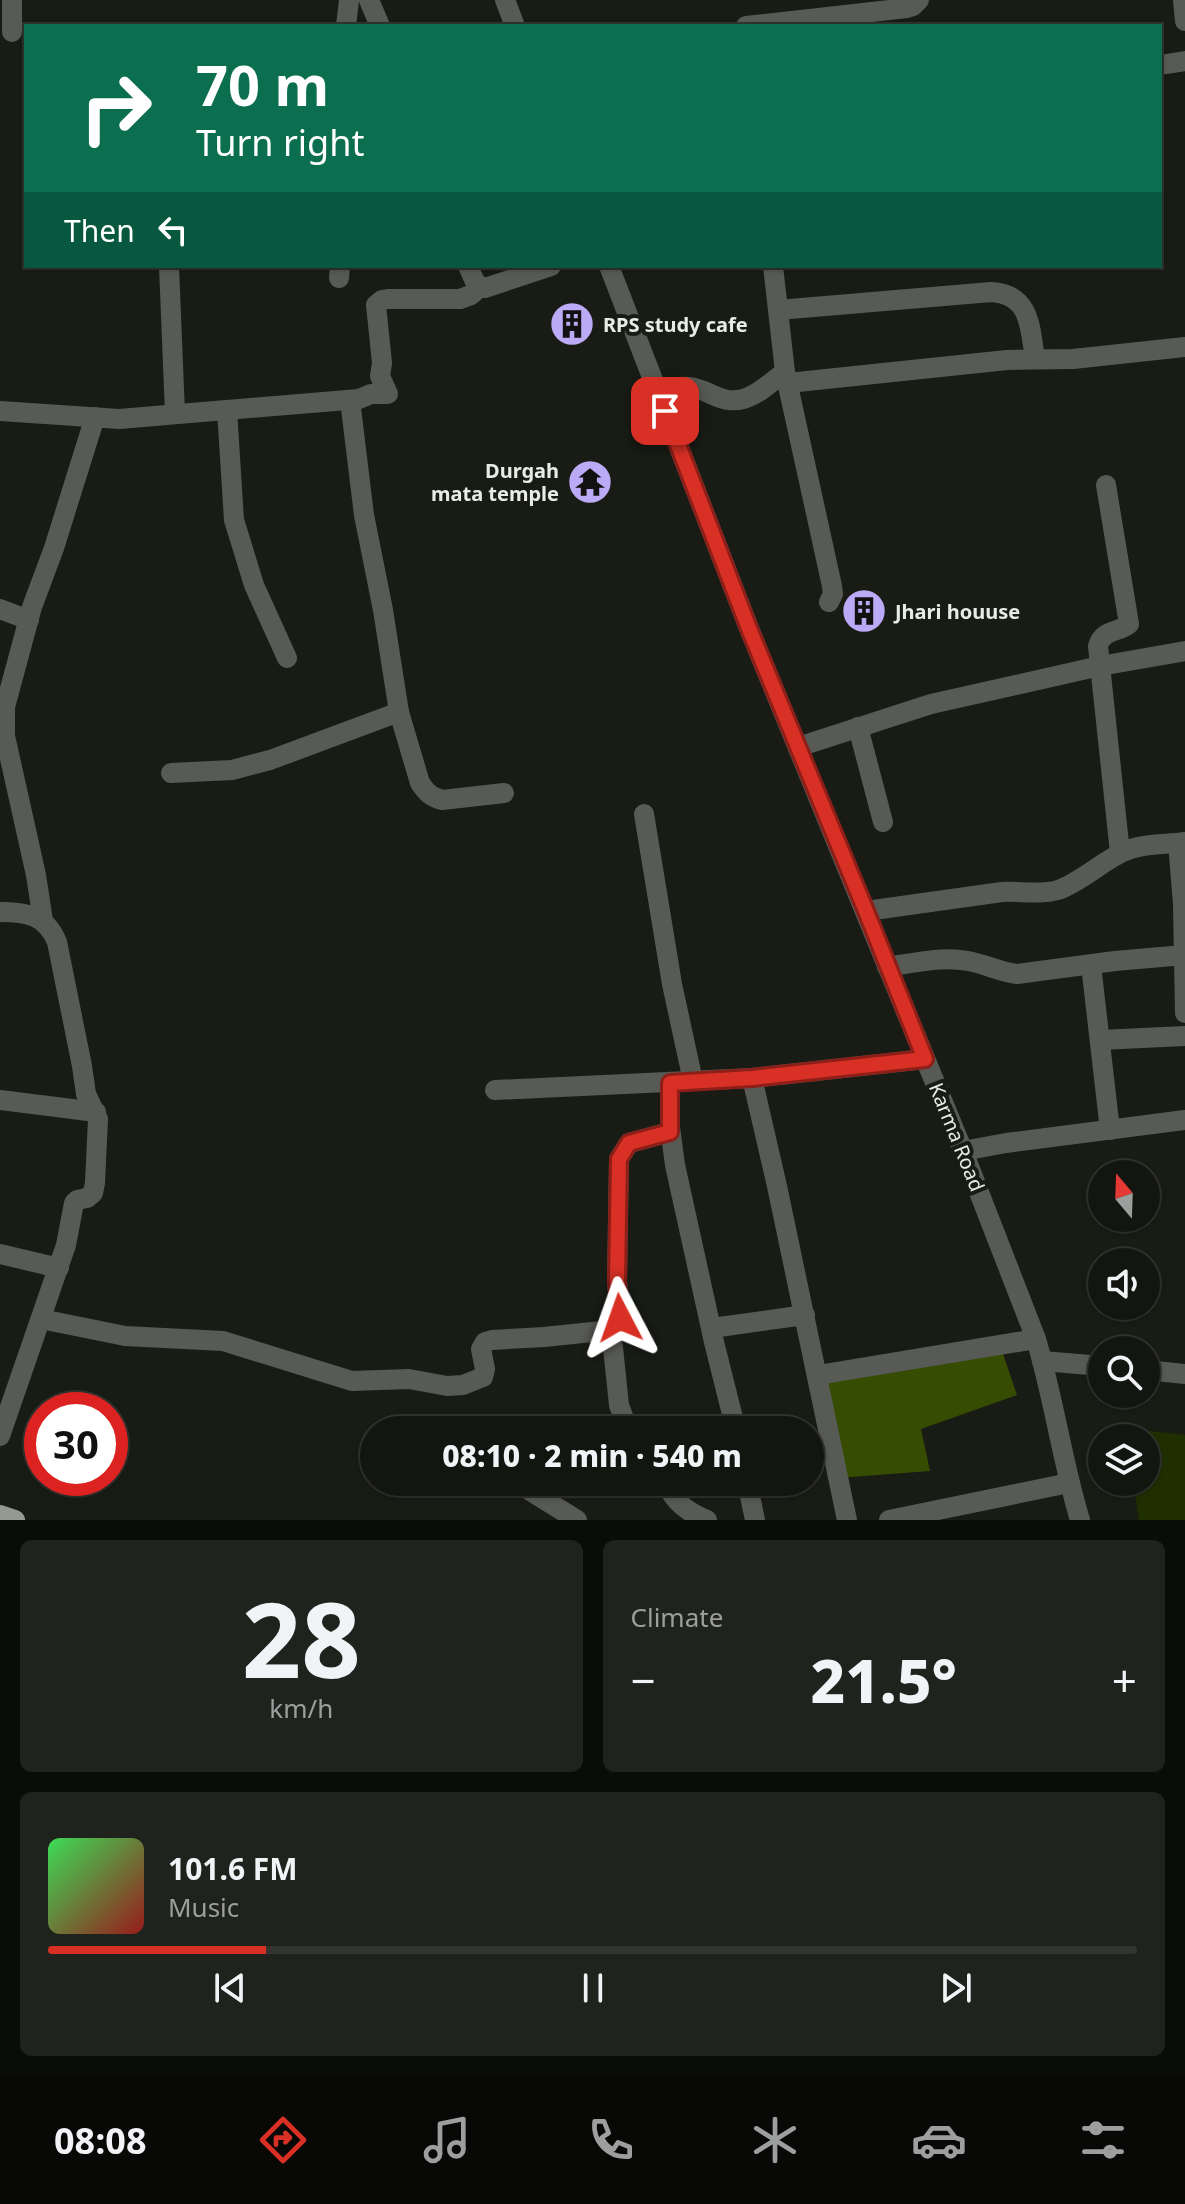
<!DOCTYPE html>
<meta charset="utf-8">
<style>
body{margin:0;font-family:"Noto Sans",sans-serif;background:#20221e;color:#f1f3f6;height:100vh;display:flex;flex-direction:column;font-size:30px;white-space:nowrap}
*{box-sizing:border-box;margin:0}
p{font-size:26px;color:#9d9f9f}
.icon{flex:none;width:44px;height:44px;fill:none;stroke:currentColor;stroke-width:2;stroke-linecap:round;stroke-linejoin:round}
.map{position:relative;height:1520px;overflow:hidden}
.sheet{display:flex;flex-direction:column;gap:20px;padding:20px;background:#0a0c09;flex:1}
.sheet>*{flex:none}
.top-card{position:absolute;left:24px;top:24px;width:1138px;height:244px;border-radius:0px;box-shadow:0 2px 6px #0004,0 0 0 2px #323430;background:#0b6e4f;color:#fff;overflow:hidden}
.needle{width:52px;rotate:341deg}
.tools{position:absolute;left:1088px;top:1160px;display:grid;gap:16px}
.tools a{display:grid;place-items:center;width:72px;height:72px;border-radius:50%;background:#131510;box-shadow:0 2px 6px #0004,0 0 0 2px #323430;font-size:40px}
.speed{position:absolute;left:24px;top:1392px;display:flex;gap:16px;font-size:40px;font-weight:700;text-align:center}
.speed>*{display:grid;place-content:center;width:104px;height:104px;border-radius:50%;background:#131510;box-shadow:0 2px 6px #0004,0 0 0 2px #323430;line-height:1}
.speed .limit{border:12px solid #d22;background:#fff;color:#111}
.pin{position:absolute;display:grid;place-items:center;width:68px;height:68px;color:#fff;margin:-34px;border-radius:16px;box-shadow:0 4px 12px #0006}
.me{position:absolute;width:88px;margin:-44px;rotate:356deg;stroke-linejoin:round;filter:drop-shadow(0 0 6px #0008)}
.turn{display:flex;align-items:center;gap:28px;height:168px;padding:0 40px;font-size:36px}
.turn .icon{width:104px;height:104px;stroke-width:2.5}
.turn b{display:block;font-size:56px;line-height:68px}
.then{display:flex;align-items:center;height:76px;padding:0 40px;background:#0003;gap:16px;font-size:30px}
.big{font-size:60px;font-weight:800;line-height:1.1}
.sheet .card{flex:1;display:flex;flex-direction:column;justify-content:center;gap:12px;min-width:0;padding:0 28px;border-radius:12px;background:#20221e}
.sheet .dial{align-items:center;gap:0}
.dial b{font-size:104px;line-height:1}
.song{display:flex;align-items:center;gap:24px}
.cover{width:96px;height:96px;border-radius:12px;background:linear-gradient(135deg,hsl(130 70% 55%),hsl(0 70% 35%))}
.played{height:8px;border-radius:4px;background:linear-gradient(90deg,#d93025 20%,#323430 20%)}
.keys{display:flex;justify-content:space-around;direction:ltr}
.heat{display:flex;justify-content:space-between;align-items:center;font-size:44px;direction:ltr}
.sheet .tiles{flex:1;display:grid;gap:20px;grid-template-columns:1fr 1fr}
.card:last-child{grid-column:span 2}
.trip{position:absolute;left:360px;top:1416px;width:464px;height:80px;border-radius:40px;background:#131510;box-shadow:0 2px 6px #0004,0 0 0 2px #323430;font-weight:800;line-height:80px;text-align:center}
.dock{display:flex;height:128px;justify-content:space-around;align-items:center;background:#080806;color:#9d9f9f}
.dock .icon{width:56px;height:56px}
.dock .active{color:#d93025}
.dock b{font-size:36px;color:#f1f3f6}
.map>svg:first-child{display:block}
.green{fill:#202f00}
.forest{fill:#364c00}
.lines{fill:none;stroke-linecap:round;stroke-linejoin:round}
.minor{stroke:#585a56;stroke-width:20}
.major{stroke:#969991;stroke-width:20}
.route-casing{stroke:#8d1f18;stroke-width:20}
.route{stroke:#d93025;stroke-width:14}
.labels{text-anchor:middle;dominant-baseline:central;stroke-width:8;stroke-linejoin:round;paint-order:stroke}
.poi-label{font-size:20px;font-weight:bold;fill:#e9ebe6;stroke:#191c15;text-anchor:start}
.street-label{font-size:20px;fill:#e9ebe6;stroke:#191c15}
</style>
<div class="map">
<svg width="1185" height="1520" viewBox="0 0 1185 1520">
<rect width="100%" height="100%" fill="#191c15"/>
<path class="green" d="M1124 1428 1185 1435V1520H1139L1133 1482H1146V1438H1126Z"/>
<path class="forest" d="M1001 1348 1017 1395 921 1429 930 1471 838 1478 818 1375Z"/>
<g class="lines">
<g class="minor">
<path d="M12 0V32"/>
<path d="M369 0 380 26"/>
<path d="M505 0 515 26"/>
<path d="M1183 0 1185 21"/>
<path d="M346 26 349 0"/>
<path d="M746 26 907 8 913 6 919 0"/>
<path d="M1160 65 1185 61"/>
<path d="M169 266 175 414"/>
<path d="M468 266 476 284 485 288 551 266"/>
<path d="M609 266 750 631 963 1151 1036 1339C1054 1399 1062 1461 1080 1520"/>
<path d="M773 266 785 372 832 586 833 594 829 602"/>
<path d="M339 278 340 266"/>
<path d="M778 310 991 292C1031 294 1030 328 1035 359"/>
<path d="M788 383 1007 360 1073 359 1185 347"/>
<path d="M658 394C668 390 678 386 689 387 709 389 721 405 743 399 759 395 772 381 785 372"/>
<path d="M350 400 364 515 383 610 399 712 420 783C427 793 431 797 442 800L504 793"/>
<path d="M227 410 234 520 254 585 287 658"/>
<path d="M0 411 119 419 359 399 371 394H388L380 376 382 363 376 305 382 300 388 299H460L471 295 480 287"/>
<path d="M1106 485 1129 624C1118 633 1103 629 1098 646L1120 853"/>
<path d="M0 609 29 620"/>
<path d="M858 727 883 822"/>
<path d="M798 747 931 704 1100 666 1185 651"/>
<path d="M171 773 232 770 270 760 399 712"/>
<path d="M644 814 672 984 693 1081"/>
<path d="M1178 843 1183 904 1185 1013"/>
<path d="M866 911 1002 892C1021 891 1041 895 1058 890 1079 883 1103 861 1123 852 1143 843 1164 845 1185 842"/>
<path d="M0 912C27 912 46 915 57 942L82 1066 86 1094 98 1119 95 1183 93 1193 87 1198 77 1200 74 1203 66 1245 0 1436"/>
<path d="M43 921 36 875 5 736V707L32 607 54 548 95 417"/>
<path d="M1091 965 1110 1130"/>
<path d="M887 967C913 963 942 956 968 961 985 964 1000 972 1017 974L1115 961 1184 955"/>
<path d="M1100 1040 1185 1036"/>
<path d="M752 1078 777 1186 847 1520"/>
<path d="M670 1083V1127L675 1165 714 1342 736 1430"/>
<path d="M495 1090 752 1078 925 1059"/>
<path d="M0 1100 96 1112"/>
<path d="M963 1151 1006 1143 1185 1120"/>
<path d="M0 1254 59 1268"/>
<path d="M41 1319 125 1336 223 1341 352 1381 409 1379 447 1386 463 1385 483 1377 485 1369 481 1349 485 1342 492 1340 544 1337 602 1331 612 1338 619 1405 628 1430"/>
<path d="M712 1328 805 1315"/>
<path d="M612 1338 620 1318 617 1281 619 1159 629 1143 670 1132"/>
<path d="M1042 1361 1102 1366"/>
<path d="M1146 1370 1185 1374"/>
<path d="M818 1375 1036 1339"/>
<path d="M516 1482 577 1520"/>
<path d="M666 1482C673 1502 688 1512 707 1520"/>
<path d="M747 1482 755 1520"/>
<path d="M889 1520 1069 1483"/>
</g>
<path class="major" d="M0 1515 15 1520"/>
</g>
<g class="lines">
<g class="route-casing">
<path id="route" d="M620 1318 617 1281 619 1159 629 1143 670 1132V1083L752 1078 925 1059 866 911 750 631 665 411"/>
</g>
<use href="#route" class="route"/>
</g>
<defs>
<g id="building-disc" transform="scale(2.3)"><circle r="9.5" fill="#bbaaf6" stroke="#191c15"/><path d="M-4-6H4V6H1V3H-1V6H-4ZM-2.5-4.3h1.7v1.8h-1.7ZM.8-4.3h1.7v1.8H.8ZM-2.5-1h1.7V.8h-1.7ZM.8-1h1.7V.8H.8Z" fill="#111"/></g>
<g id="temple-disc" transform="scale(2.3)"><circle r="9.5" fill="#bbaaf6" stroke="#191c15"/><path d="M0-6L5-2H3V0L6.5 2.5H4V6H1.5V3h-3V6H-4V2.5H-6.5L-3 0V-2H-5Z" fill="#111"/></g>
</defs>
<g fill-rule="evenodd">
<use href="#building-disc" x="572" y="324"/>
<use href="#temple-disc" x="590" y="482"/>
<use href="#building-disc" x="864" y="611"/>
</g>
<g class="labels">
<g class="poi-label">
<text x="603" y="324">RPS study cafe</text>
<text x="559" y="470" text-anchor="end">Durgah<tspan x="559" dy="23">mata temple</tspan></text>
<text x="895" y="611">Jhari houuse</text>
</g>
<g class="street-label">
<text transform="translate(957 1137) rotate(68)">Karma Road</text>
</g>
</g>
</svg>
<div class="tools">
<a><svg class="needle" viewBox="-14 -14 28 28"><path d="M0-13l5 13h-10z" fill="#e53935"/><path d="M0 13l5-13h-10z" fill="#9d9f9f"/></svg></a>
<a><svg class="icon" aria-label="sound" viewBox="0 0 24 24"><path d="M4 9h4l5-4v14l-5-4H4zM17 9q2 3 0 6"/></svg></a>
<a><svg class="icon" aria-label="search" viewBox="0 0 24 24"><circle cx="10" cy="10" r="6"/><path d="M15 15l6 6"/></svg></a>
<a><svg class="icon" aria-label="layers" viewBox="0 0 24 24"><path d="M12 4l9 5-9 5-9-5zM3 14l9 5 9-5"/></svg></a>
</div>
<div class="speed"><div class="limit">30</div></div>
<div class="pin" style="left:665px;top:411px;background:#d93025"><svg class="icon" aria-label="arrive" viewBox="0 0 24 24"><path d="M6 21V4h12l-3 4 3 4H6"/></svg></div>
<svg class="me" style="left:620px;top:1318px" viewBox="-20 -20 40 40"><path d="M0-17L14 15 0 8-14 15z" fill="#d93025" stroke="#fff" stroke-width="4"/></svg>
<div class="trip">08:10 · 2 min · 540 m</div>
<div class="top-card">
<div class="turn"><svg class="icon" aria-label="right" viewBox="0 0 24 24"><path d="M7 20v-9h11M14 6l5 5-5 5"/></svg><div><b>70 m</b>Turn right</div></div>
<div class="then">Then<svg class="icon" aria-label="left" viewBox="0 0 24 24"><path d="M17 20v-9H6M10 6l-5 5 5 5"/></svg></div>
</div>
</div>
<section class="sheet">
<div class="tiles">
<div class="card dial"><b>28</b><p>km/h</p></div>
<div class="card"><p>Climate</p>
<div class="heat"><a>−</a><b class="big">21.5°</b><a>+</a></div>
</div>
<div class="card">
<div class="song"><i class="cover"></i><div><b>101.6 FM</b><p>Music</p></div></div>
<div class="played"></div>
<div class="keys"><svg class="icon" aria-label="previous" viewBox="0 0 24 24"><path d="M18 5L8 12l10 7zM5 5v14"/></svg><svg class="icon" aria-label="pause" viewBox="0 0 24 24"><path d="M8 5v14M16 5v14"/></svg><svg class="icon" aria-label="next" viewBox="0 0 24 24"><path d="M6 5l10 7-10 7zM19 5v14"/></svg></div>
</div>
</div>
</section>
<nav class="dock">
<b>08:08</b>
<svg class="icon active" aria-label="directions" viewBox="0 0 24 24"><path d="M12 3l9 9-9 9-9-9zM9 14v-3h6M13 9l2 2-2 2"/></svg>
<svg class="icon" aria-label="music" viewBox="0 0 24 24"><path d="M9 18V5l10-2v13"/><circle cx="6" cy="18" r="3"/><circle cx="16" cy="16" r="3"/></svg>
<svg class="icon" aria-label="phone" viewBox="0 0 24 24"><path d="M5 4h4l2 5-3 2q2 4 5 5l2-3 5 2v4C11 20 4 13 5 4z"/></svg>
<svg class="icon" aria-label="climate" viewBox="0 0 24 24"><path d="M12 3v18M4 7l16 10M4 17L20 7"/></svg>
<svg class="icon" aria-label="car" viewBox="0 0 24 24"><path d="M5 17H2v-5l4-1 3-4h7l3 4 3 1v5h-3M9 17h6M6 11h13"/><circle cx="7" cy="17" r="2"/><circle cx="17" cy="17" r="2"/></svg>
<svg class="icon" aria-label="filters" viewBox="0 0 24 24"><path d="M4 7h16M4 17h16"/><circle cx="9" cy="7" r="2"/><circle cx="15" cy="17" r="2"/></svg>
</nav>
